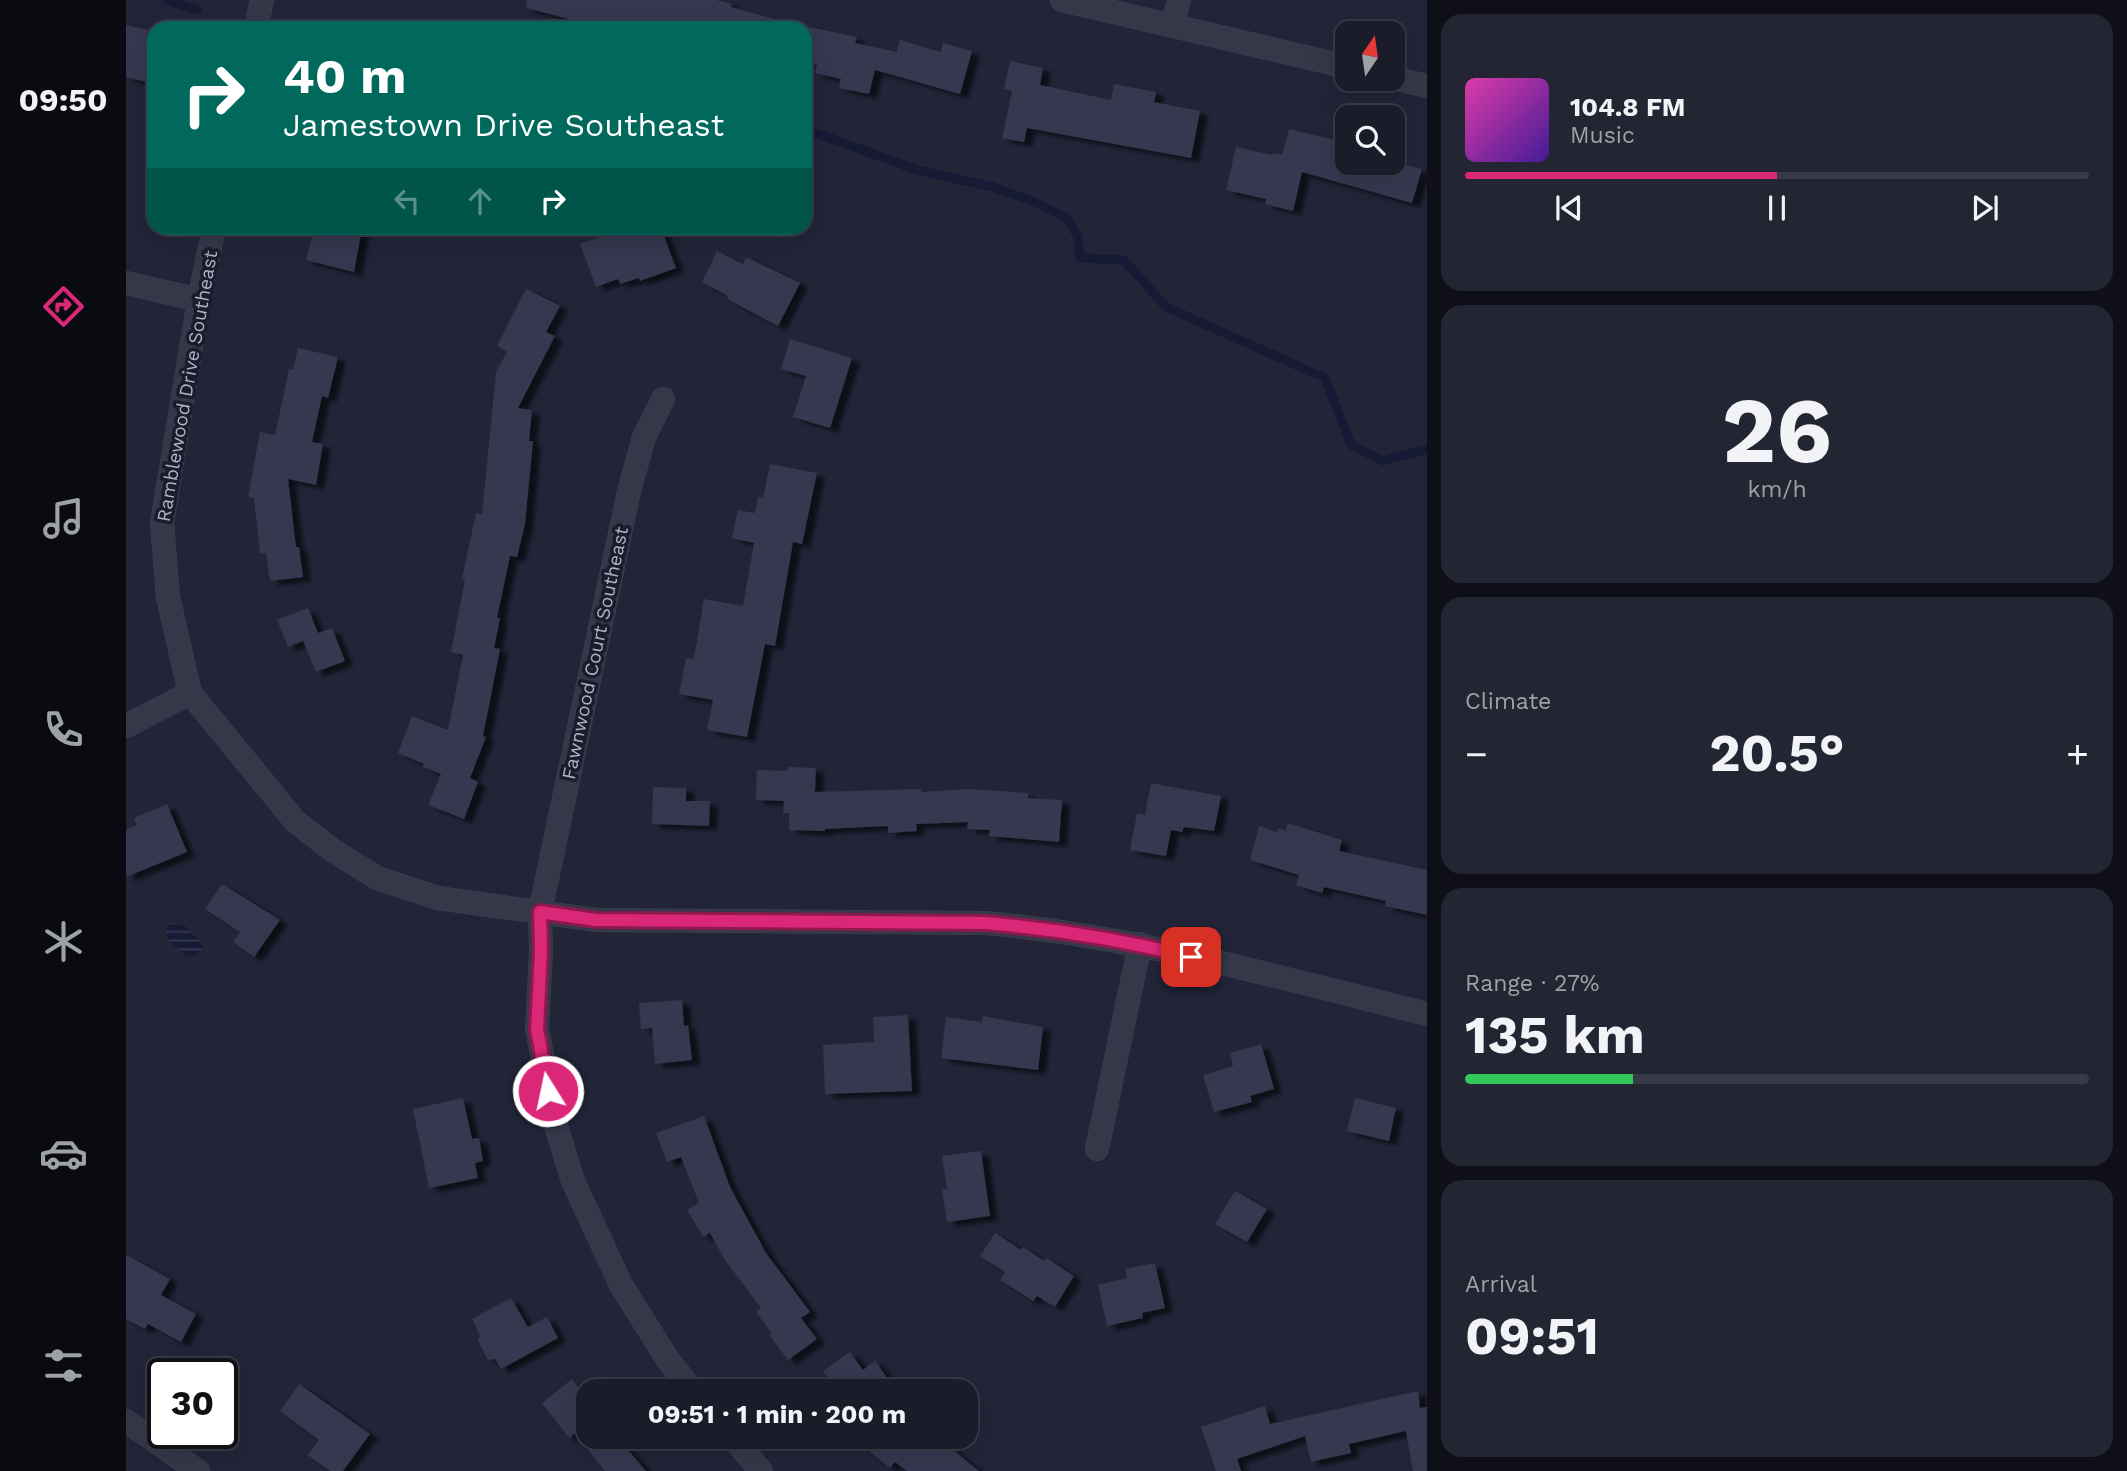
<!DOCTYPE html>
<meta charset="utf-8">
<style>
body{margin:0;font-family:"Work Sans",sans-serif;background:#232532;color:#f1f3f6;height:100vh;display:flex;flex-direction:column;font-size:26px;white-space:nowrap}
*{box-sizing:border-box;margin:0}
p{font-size:23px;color:#9fa1a8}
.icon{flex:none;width:38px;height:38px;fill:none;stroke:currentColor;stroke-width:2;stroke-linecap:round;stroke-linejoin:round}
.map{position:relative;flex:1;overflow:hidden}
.details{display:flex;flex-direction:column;gap:14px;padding:14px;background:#0e0f17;width:700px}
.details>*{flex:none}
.hud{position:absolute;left:21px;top:21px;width:665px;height:214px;border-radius:21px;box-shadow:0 7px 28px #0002,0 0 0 2px #383a47;background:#00695c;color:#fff;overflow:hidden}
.needle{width:46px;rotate:13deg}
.fabs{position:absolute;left:1209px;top:21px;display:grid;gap:14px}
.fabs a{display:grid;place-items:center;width:70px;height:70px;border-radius:14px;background:#1a1c2a;box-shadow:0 7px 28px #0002,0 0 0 2px #383a47;font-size:35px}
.speed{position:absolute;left:21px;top:1358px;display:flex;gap:14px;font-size:35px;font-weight:700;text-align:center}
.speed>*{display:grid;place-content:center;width:91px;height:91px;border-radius:50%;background:#1a1c2a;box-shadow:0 7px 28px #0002,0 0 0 2px #383a47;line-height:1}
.speed .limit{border:4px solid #111;border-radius:10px;background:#fff;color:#111}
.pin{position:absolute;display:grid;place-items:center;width:60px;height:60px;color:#fff;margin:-30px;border-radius:14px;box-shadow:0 4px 10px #0006}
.me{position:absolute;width:77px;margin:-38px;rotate:350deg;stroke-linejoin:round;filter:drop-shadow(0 0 5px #0008)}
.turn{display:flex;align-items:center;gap:24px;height:147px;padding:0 21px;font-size:32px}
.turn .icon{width:91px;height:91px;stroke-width:2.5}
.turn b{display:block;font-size:49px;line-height:60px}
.lanes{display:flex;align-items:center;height:66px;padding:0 21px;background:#0003;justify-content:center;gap:35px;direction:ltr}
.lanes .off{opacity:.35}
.big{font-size:52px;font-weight:700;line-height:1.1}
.details .card{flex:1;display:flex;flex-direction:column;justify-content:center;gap:10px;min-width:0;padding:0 24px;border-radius:21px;background:#232532}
.details .dial{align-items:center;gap:0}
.dial b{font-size:91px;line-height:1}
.song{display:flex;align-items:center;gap:21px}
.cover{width:84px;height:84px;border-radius:10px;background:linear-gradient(135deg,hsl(320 70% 55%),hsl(260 70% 35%))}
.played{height:7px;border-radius:4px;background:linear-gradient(90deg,#db2777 50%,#383a47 50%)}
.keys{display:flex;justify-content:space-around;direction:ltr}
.heat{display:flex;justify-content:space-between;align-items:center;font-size:38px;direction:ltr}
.charge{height:10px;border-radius:5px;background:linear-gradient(90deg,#34c759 27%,#383a47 0)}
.trip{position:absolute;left:450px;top:1379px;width:402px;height:70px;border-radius:21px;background:#1a1c2a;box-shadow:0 7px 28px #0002,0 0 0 2px #383a47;font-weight:700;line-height:70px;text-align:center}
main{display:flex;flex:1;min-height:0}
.dock{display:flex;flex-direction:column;width:126px;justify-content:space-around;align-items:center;background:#0a0b11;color:#9fa1a8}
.dock .icon{width:49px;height:49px}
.dock .active{color:#db2777}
.dock b{font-size:32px;color:#f1f3f6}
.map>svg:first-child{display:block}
.water{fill:url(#water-rules)}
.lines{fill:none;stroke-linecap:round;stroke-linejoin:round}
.stream{stroke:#161a35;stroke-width:9}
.building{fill:#34384f;filter:url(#shadow)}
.minor-casing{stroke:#3f4152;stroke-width:24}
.minor{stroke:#353849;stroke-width:23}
.route-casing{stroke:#8e194d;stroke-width:18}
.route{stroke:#db2777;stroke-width:12}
.labels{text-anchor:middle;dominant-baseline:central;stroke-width:7;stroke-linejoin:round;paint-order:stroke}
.street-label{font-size:19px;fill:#b0b2c5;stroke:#1b1d2d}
</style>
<main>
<nav class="dock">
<b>09:50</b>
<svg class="icon active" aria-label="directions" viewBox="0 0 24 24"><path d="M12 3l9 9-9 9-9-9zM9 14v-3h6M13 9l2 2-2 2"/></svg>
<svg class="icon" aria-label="music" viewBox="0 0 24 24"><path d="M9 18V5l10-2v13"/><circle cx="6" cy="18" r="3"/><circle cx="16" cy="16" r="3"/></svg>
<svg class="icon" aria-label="phone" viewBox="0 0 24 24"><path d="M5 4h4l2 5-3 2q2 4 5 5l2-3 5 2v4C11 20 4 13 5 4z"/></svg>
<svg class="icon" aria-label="climate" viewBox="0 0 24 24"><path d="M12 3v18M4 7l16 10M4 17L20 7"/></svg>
<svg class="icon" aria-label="car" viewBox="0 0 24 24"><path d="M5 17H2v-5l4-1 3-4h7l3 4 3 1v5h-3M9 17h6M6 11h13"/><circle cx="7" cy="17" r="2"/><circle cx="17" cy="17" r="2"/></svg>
<svg class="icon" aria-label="filters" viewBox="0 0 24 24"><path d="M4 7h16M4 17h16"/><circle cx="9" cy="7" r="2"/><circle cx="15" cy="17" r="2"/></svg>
</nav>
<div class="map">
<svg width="1301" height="1471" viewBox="0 0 1301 1471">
<defs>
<pattern id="water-rules" width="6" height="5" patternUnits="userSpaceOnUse" patternTransform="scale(1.75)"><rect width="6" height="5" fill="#161a35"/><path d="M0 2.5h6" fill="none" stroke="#353951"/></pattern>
<filter id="shadow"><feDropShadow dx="8" dy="4.5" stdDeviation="2" flood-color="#0009"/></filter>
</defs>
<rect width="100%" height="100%" fill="#222538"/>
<path class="water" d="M48 923 58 925 77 945C76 953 69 958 61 956 51 947 35 940 42 925Z"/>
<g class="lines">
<g class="stream">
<path d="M41 0 71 10"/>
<path d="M679 141 685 134H693L791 170 867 187 911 203 941 218 952 237 954 258 998 260 1040 307 1199 378 1225 445 1257 461 1301 449"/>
</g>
</g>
<g class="building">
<path d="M401 0H590L606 4 605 7 656 21 655 28H478L400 8Z"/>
<path d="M0 25 28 31V65L24 83 0 77Z"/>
<path d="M679 26 731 37 729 43 771 52 774 40 815 52 817 43 846 51 834 94 749 70 743 94 713 88 715 79 689 73 691 65 679 62Z"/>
<path d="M884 61 917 68 914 85 985 100 988 84 1030 92 1028 102 1074 111 1065 158 901 128 898 142 876 138 886 91 878 89Z"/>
<path d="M1163 129 1222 143V163H1272L1296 169 1286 203 1176 172 1167 211 1139 204 1140 199 1100 190 1110 147 1146 155 1147 153 1156 155Z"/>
<path d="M188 228H236L228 272 180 260Z"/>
<path d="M501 228H535L550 268 514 281 513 278 494 284 492 279 470 287 454 244Z"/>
<path d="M591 251 617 264 620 257 674 283 652 326 601 299 602 296 576 282Z"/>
<path d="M400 289 434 306 420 332 429 336 392 408 406 410 403 441H407L399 524 391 557 384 556 371 618H374L368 648 374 649 357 736 360 737 344 778 352 782 338 819 302 805 315 774 297 767 298 764 272 753 286 716 322 730 337 655 325 652 339 580 336 579 350 513 356 514 370 372 381 352 371 346Z"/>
<path d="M664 339 726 358 704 428 667 417 680 376 655 369Z"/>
<path d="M172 348 212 357 202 398 196 396 186 442 197 444 190 485 162 479 170 547H173L177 577 144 581 140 553 134 554 128 498 122 497 134 432 149 435 163 369 167 370Z"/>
<path d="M644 464 691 473 676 544 667 542 649 646 639 644 621 737 581 730 587 700 553 694 560 658 568 659 578 599 617 606 628 543 606 538 612 510 629 513 632 497 637 498Z"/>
<path d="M182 608 192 633 206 628 219 661 190 672 177 641 162 647 151 620Z"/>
<path d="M662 767 690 768 689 792 795 789 796 792 844 789 902 793V798L936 800 933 842 863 836 864 830 841 829 842 822 790 824 791 831 762 833V826L699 829V831L663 830V813H657L658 801 630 800 631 770 661 771Z"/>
<path d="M1025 783 1095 796 1088 831 1058 827 1056 832 1045 830 1040 856 1004 850 1011 813 1019 815Z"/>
<path d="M527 787 560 788V801H584L583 826 526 824Z"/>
<path d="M41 804 61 852 0 877V830L11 825 8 818Z"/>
<path d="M1162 823 1216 840 1213 851 1301 870V915L1259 906 1260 901 1198 887 1196 893 1170 885 1173 875 1124 860 1133 826 1151 832 1152 828 1160 831Z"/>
<path d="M96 884 154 920 128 957 107 942 114 932 79 909Z"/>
<path d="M556 1000 558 1026 562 1025 566 1060 529 1064 526 1028 515 1029 513 1003Z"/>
<path d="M782 1015 786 1091 699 1094 697 1045 748 1042 747 1017Z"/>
<path d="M857 1016 917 1027 912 1070 815 1058 820 1017 856 1022Z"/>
<path d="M1135 1044 1148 1089 1124 1096 1126 1102 1088 1112 1077 1075 1107 1066 1104 1053Z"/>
<path d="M337 1098 346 1139 353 1138 357 1161 349 1163 352 1178 303 1188 287 1109Z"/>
<path d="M1229 1098 1270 1108 1263 1141 1221 1131Z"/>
<path d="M578 1116 604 1187 640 1253 684 1312 675 1318 691 1339 662 1360 644 1336 646 1334 630 1312 635 1308 599 1260 584 1233 577 1237 561 1210 573 1203 555 1157 541 1162 530 1133Z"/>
<path d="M855 1151 864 1216 821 1222 816 1189H821L816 1156Z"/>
<path d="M1109 1191 1141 1209 1121 1242 1089 1224Z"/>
<path d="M869 1233 895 1250 897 1247 918 1261 920 1258 948 1276 929 1307 911 1296 907 1301 874 1280 879 1272 854 1256Z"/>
<path d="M0 1255 44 1279 35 1295 70 1314 55 1342 22 1324 19 1329 0 1319Z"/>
<path d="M1029 1263 1039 1308 1016 1313 1017 1318 981 1326 972 1285 1001 1278 999 1269Z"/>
<path d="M385 1298 402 1327 421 1317 432 1338 375 1369 369 1359 362 1360 351 1339 355 1337 346 1319Z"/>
<path d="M724 1352 737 1370 749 1361 765 1383 753 1391H707L710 1389 697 1371Z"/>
<path d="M446 1379 462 1400V1437H491L520 1471H479L449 1433 443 1438 416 1403Z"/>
<path d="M173 1384 244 1434 217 1471H204L182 1455 193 1440 154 1411Z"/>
<path d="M1292 1391 1294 1408 1301 1407V1471H1287L1280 1431 1223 1444 1225 1453 1185 1462 1179 1436 1111 1459 1115 1471H1090L1075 1427 1139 1406 1144 1424Z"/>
<path d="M726 1437H811L853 1471H781L769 1462 764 1468Z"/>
</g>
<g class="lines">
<g class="minor-casing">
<g id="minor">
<path d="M936 0 1222 67"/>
<path d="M1047 25 1053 0"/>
<path d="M130 28 136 0"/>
<path d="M1267 78 1301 86"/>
<path d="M88 228 73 300 36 523 42 597 64 693 169 821 206 850 251 878 312 898 470 920 859 923C1009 936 1155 978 1301 1014"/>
<path d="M0 283 73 300"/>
<path d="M537 399 518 437 503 491 414 912 415 951 411 1029 430 1126 447 1181 495 1285 542 1360 567 1391"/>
<path d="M0 726 64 693"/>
<path d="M971 1149 1014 944"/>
<path d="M0 1421 72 1471"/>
<path d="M606 1437 635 1471"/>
</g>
</g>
<use href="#minor" class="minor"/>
</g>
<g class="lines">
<g class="route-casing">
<path id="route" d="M422 1091 411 1029 415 951 414 912 470 920 859 923C929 929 997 940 1065 957"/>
</g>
<use href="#route" class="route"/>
</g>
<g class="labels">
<g class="street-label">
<text transform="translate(61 386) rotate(-80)">Ramblewood Drive Southeast</text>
<text transform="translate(469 653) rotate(-78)">Fawnwood Court Southeast</text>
</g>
</g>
</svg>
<div class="fabs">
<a><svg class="needle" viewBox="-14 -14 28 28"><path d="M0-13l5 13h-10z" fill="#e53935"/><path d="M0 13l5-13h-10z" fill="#9fa1a8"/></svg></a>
<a><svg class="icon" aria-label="search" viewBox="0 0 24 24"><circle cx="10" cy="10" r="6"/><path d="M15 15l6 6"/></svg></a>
</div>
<div class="speed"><div class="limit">30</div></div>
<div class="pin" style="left:1065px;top:957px;background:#d93025"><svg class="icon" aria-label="arrive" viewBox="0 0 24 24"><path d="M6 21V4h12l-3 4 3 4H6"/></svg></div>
<svg class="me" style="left:422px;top:1091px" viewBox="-20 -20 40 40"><circle r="17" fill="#db2777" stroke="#fff" stroke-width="3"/><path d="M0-11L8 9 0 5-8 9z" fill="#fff"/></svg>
<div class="trip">09:51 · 1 min · 200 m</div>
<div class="hud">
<div class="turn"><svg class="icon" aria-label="right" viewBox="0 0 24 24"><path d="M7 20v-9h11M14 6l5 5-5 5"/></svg><div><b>40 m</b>Jamestown Drive Southeast</div></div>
<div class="lanes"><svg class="icon off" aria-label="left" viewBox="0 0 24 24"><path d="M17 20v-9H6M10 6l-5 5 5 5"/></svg><svg class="icon off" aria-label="ahead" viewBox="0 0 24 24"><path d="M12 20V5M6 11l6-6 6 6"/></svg><svg class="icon" aria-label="right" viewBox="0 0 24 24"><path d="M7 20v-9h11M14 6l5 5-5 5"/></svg></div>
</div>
</div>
<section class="details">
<div class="card">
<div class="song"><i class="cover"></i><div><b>104.8 FM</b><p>Music</p></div></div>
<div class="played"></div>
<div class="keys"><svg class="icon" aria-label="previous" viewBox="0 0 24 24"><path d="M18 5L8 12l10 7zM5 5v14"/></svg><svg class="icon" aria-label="pause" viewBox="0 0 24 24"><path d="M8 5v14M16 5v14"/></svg><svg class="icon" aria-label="next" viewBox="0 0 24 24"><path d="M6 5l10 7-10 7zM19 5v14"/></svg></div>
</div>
<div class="card dial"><b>26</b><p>km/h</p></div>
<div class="card"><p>Climate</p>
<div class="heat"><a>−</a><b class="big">20.5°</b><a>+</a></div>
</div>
<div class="card"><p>Range · 27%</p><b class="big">135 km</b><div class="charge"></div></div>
<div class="card"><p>Arrival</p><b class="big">09:51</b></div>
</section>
</main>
